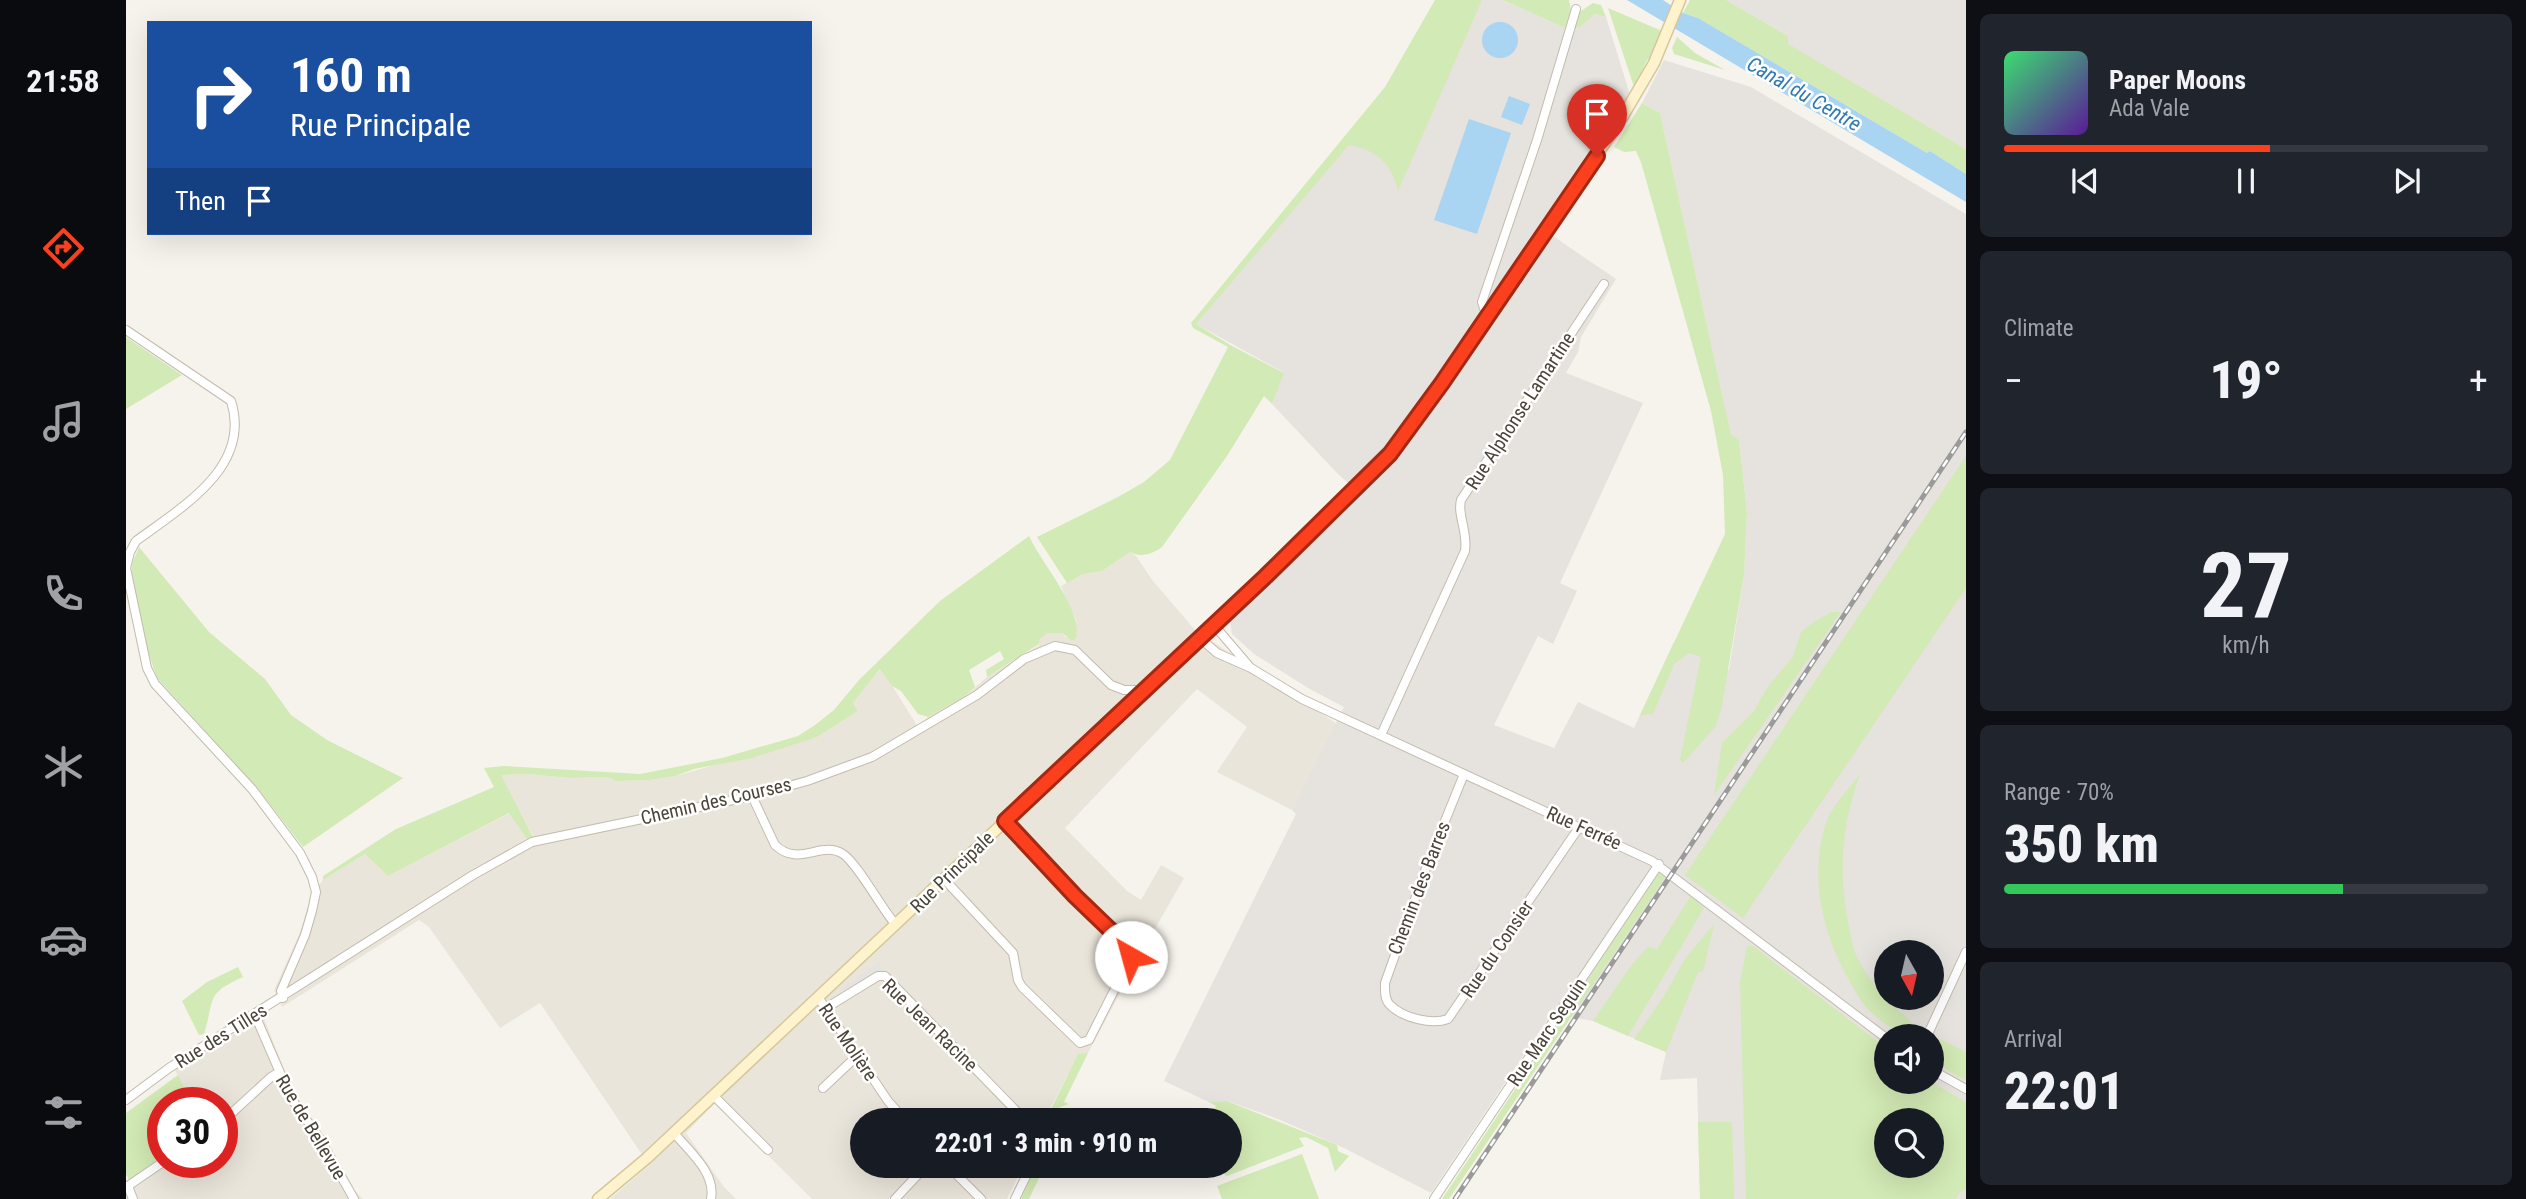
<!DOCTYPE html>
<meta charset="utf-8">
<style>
body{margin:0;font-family:"Roboto Condensed",sans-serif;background:#20242c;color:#f1f3f6;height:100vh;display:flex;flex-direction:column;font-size:26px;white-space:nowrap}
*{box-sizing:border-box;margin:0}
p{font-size:23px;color:#9ea1a6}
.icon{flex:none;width:38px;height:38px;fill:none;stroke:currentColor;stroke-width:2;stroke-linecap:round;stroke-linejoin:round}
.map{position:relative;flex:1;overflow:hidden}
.side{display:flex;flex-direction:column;gap:14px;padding:14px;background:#0d0f14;width:560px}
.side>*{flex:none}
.guide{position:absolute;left:21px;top:21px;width:665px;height:214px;border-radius:0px;box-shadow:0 7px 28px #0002;background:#1a4fa0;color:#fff;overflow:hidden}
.needle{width:46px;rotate:172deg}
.tools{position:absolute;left:1748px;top:940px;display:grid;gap:14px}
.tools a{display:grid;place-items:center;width:70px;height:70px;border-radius:50%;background:#171b24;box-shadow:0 7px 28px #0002;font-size:35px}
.speed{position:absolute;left:21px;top:1087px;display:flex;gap:14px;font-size:35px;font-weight:700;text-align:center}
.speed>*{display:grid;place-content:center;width:91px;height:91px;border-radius:50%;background:#171b24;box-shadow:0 7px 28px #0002;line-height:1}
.speed .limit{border:10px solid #d22;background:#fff;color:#111}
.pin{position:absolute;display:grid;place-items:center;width:60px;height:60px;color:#fff;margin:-72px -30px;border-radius:50% 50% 50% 0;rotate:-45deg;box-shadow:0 0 7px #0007}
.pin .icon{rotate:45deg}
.me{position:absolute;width:77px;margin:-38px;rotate:322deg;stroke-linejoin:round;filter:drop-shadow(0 0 5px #0008)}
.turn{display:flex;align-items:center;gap:24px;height:147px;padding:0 28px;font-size:32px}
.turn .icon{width:91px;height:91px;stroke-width:2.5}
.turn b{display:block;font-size:49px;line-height:60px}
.then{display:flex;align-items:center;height:66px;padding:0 28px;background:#0003;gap:14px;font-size:26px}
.big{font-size:52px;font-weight:800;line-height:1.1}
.side .widget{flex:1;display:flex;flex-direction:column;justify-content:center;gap:10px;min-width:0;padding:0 24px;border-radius:10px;background:#20242c}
.side .dial{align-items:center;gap:0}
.dial b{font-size:91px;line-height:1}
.song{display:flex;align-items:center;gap:21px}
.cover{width:84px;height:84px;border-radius:10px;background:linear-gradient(135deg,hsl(140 70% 55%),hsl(270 70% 35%))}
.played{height:7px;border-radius:4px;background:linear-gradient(90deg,#fc3f1d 55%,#363941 55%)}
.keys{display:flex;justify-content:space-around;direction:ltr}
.heat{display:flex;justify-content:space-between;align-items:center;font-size:38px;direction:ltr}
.charge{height:10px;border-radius:5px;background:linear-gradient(90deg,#34c759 70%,#363941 0)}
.trip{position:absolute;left:724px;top:1108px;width:392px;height:70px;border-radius:35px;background:#171b24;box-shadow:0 7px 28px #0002;font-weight:800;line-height:70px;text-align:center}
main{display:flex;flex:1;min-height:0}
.dock{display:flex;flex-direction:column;width:126px;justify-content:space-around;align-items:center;background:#090b0e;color:#9ea1a6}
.dock .icon{width:49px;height:49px}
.dock .selected{color:#fc3f1d}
.dock b{font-size:32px;color:#f1f3f6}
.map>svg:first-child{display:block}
.residential{fill:#eae5da}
.industrial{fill:#e6e2dd;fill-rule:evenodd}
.green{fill:#d2eab5;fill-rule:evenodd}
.parking{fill:#e5e3e0}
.water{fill:#a9d4f2}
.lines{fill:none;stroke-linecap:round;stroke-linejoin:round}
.street-casing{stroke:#c2bbae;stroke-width:10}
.secondary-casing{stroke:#d6c79b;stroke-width:13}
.street{stroke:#fff;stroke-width:8}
.secondary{stroke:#fff3cd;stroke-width:10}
.rail-casing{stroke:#9a9a9a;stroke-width:5}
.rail{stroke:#fff;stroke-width:2.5;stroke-dasharray:8;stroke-linecap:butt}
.route-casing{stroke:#a42913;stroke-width:18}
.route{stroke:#fc3f1d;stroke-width:12}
.labels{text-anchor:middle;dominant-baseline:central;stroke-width:5;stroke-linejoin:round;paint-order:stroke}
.street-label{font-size:19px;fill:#4b4439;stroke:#fff}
.water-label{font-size:21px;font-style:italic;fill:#2e7ab2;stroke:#fff}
</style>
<main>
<nav class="dock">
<b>21:58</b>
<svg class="icon selected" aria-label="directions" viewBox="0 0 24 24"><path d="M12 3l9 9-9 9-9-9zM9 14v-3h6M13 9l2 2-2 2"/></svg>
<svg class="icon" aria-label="music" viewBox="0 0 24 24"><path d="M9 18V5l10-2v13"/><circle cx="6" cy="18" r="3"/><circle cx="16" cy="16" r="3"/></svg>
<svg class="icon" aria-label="phone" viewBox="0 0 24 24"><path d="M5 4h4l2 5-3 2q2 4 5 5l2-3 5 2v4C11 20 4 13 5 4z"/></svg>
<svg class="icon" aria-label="climate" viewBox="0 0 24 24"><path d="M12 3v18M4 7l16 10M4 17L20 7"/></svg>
<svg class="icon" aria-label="car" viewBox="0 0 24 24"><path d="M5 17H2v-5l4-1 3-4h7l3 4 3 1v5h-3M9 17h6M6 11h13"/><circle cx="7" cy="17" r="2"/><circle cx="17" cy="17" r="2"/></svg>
<svg class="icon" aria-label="filters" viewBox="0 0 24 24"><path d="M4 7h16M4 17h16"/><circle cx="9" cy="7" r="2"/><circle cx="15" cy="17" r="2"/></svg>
</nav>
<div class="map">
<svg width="1840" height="1199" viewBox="0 0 1840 1199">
<rect width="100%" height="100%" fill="#f6f3ec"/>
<g class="residential">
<path d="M1004 552 1010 556 1027 581 1069 630 1211 724 1166 810 1091 772 1121 727 1071 689 939 828 1001 891 1015 900 1035 865 1058 878 1022 941 962 1053 952 1055 918 1120H737V1166H897L881 1199H686L589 1103 560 1133 598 1187 610 1199H484L523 1165 414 1003 374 1028 303 927 293 920 156 1007 148 990 173 935 186 894 197 880 239 854 262 876 384 813 401 839 407 836 374 775 401 774 443 778 481 777 490 781 524 780 549 776 691 737 732 711 727 703 755 668 792 727 802 717 838 697 861 677 913 645 914 639 921 632 936 633 940 638 950 620 935 586 957 574 976 571Z"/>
<path d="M137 1016 168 1094 198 1138 229 1191 237 1199H0V1180H3L37 1156V1162H96V1102H54L62 1095 49 1070Z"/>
</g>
<g class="industrial">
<path d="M1316 0H1377L1439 28 1454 27 1469 14 1480 17 1504 95 1419 222 1427 236 1490 279 1455 337 1452 352 1440 373 1517 403 1434 583 1451 591 1427 644 1412 636 1368 725 1428 748 1452 702 1508 728 1548 642 1603 670 1618 575 1621 512 1613 440 1605 436 1534 113 1516 103 1538 60 1625 87 1840 214V1199H1574L1571 1078 1534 1080 1540 1052 1467 1021 1425 1014 1305 1193 1218 1148 1152 1119 1102 1101 1083 1102 1038 1081 1170 814 1166 810 1218 707 1182 688 1128 654 1106 634 1104 620 1235 495 1210 472 1146 404 1157 372 1070 324 1152 225 1260 103ZM1760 952H1806V998H1760ZM1760 1036H1806V1082H1760ZM1760 1120H1806V1166H1760Z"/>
<path d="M1600 0H1840V149L1661 44 1662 36Z"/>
</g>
<g class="green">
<path d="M1309 0H1356L1272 191C1266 163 1250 150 1223 145L1070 324 1106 346 1158 373 1146 404 1138 396 1101 456 1036 547C1026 554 1015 558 1004 552L976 571 957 574 941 583 911 537 992 497 1018 482 1044 460 1102 347 1067 328 1065 323 1259 87Z"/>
<path d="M1377 0H1443L1445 11 1439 28Z"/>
<path d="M1564 0H1600L1662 36V44L1840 149V174L1804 151 1801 153 1572 18 1557 13Z"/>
<path d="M1467 3 1475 5 1480 17 1469 14 1454 27 1447 28 1452 13Z"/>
<path d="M1482 8 1536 31 1528 55 1521 60 1508 87Z"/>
<path d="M1551 37 1569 53 1599 70 1548 54 1546 48Z"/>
<path d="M1516 103 1534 113 1605 435 1613 440 1621 512 1618 575 1595 711 1589 727 1557 763 1554 760 1575 657 1563 653 1548 664 1527 714 1514 715 1599 534 1597 475 1585 411 1515 162 1510 151 1498 152 1488 147Z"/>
<path d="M0 337 56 375 0 409Z"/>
<path d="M1840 456V588L1617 918 1559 875Z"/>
<path d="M903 536C915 563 957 609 950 638L946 641 936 633H921L914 639 913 644 861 677 860 670 878 659 874 651 843 670 849 687 838 697 802 717 792 714 775 691 766 686 754 669 727 703 732 711 691 737 626 758 568 769 549 776 524 780 490 781 481 777 443 778 401 774 375 775 407 837 401 839 383 813 262 876 239 854 197 880V876L270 829 368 787 358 768 378 766 514 774 596 758 672 736 689 725 708 710 733 680 814 601Z"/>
<path d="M13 547 83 632 139 679 165 715 201 740 277 778 177 847 132 789 32 679C22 657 5 592 6 568 6 561 11 553 13 547Z"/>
<path d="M1706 612H1715L1588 795 1596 743 1628 711 1642 686 1667 657 1675 632 1689 621Z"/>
<path d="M1734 774C1716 823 1712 870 1722 922 1725 936 1726 950 1734 963 1748 989 1772 1011 1795 1030L1775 1033C1766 1028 1756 1022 1748 1015 1737 1006 1729 991 1723 980 1696 932 1683 877 1700 823 1706 806 1723 789 1734 774Z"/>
<path d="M1533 873 1540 876 1323 1199H1316Z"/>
<path d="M1565 896 1578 908 1502 1036 1467 1021 1507 963 1522 947 1531 949Z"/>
<path d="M1588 924 1577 972H1572L1540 1052 1508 1039 1538 996 1559 959Z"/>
<path d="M1621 946H1627L1760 1048V1082H1805L1840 1102V1189L1833 1193 1830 1199H1620L1614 982ZM1760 1120H1806V1166H1760Z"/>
<path d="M112 967 117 977C79 994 89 998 78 1034L73 1035 56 1001 81 982Z"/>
<path d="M1812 1038 1840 1052V1080C1819 1069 1805 1065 1807 1039Z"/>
<path d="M962 1053 938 1102 943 1104 924 1111 952 1054Z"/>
<path d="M52 1075 62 1095 54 1102H37V1156L3 1180 0 1174V1113Z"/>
<path d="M1101 1101 1211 1145 1212 1151 1223 1156 1209 1172 1202 1148 1180 1137 1173 1138 1178 1146 1101 1176 1083 1166H1104V1120H1084L1090 1106 1083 1102Z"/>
<path d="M1572 1122H1606L1608 1199H1574Z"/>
<path d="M1176 1154 1193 1199H1096L1091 1186Z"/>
<path d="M910 1166H919L903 1199H895Z"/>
</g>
<path class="parking" d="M753 963 757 969 719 992 716 987Z"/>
<g class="water">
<path d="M1501 0H1537L1557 13 1572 18 1801 153 1804 151 1840 174V202Z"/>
<circle cx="1374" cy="40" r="18"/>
<path d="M1383 96 1404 104 1396 125 1375 117Z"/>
<path d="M1343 119 1385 133 1351 234 1308 220Z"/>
</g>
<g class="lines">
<g class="street-casing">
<g id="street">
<path d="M1365 313 1359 311 1356 302 1411 140 1450 9"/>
<path d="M0 330 105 401C126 467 56 507 10 541L4 552 0 568 21 668 29 684 126 789 174 853 186 877 190 892 186 911 179 935 155 991 157 998"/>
<path d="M1088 625 1123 666"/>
<path d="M1074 638 1091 653 1125 668 1176 699 1526 861 1760 1038"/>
<path d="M1255 735 1339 551C1342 531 1331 515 1335 500L1478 284"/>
<path d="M1338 774 1300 868 1259 983C1259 990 1258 999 1264 1005 1277 1018 1306 1025 1322 1019L1454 826"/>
<path d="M626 796 649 845C673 868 695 840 717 854 732 864 755 908 770 925"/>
<path d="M819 880 887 953 892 980 896 987 954 1043 963 1040 1005 957 1006 952 894 840 879 821"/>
<path d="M692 997 762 1101 779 1120"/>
<path d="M700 1008 752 976H759L899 1120"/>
<path d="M129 1015 165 1098 194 1139 228 1199"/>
<path d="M1801 1036 1840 952"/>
<path d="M1806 1070 1840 1089"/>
<path d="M697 1088 731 1056"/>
<path d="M587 1095 642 1150"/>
<path d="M0 1100 43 1068 347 875 406 842 626 796 681 781 746 757 851 695 898 659 929 646 949 650 985 685 998 690H1013L1016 692"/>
<path d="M96 1122 145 1077 152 1073"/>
<path d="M548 1133C564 1152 590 1173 585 1199"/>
<path d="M822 1166 855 1199"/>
<path d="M2 1186 37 1162"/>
<path d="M2 1186 7 1199"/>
<path d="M769 1199 800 1166"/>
<path d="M889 1199 905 1166"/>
<path d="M1308 1199 1533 864"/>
</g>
</g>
<g class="secondary-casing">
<path id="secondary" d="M472 1199 521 1158 1140 576 1263 454 1316 383 1497 116 1528 63 1554 0"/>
</g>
<use href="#street" class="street"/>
<use href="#secondary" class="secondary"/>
<g class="rail-casing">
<path id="rail" d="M1329 1199 1840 432"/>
</g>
<use href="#rail" class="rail"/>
</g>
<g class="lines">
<g class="route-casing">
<path id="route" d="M1005 957 1003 948 949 896 879 821 1140 576 1264 454 1316 383 1471 156"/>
</g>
<use href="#route" class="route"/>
</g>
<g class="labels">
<g class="street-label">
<text transform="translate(1394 411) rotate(-57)">Rue Alphonse Lamartine</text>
<text transform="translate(590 801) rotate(-13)">Chemin des Courses</text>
<text transform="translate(1458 828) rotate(24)">Rue Ferrée</text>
<text transform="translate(826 872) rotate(-44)">Rue Principale</text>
<text transform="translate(1293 888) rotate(-69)">Chemin des Barres</text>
<text transform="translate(1371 949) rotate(-56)">Rue du Consier</text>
<text transform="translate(804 1025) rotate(44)">Rue Jean Racine</text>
<text transform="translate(1421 1032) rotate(-56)">Rue Marc Seguin</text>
<text transform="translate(95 1036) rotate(-32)">Rue des Tilles</text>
<text transform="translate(722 1042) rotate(56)">Rue Molière</text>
<text transform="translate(185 1127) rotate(59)">Rue de Bellevue</text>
</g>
<g class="water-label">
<text transform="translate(1678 94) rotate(30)">Canal du Centre</text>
</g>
</g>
</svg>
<div class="tools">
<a><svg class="needle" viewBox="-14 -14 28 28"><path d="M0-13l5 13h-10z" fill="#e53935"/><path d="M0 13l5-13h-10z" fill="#9ea1a6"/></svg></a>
<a><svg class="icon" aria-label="sound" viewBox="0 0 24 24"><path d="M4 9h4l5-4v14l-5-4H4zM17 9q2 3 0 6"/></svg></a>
<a><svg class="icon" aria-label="search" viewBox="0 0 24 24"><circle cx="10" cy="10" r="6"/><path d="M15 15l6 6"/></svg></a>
</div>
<div class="speed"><div class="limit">30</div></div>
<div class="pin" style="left:1471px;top:156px;background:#d93025"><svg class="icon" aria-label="arrive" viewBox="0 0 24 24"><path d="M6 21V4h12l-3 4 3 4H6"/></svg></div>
<svg class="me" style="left:1005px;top:957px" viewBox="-20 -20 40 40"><circle r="19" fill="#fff"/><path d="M0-13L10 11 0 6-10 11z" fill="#fc3f1d"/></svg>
<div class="trip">22:01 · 3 min · 910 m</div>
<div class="guide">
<div class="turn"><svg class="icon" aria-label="right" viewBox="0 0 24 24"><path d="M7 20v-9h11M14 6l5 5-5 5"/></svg><div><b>160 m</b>Rue Principale</div></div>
<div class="then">Then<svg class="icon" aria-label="arrive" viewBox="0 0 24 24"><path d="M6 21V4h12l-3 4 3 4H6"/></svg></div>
</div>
</div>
<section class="side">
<div class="widget">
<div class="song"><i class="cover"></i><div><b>Paper Moons</b><p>Ada Vale</p></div></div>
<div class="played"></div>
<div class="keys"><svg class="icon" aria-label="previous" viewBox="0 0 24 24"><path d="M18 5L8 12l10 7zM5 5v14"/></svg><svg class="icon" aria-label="pause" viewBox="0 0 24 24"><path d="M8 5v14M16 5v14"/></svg><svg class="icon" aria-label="next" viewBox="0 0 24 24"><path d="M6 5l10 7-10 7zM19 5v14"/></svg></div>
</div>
<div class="widget"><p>Climate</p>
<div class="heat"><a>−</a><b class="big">19°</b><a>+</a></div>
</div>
<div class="widget dial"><b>27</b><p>km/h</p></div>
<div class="widget"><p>Range · 70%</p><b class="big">350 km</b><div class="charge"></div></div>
<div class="widget"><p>Arrival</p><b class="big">22:01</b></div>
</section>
</main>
